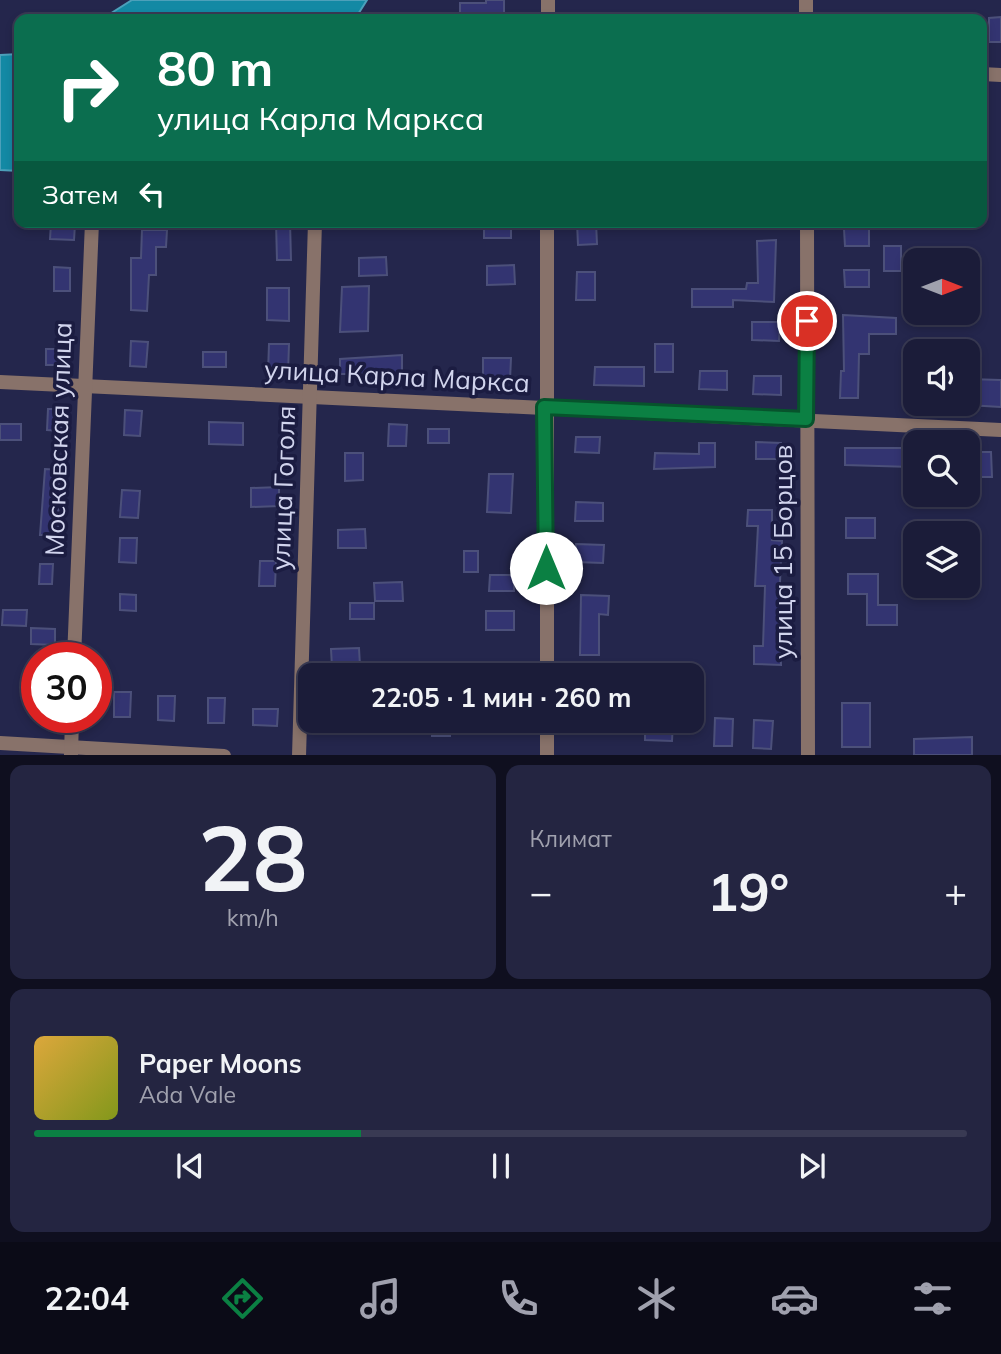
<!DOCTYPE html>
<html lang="ru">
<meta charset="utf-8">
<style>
body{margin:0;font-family:Mulish,sans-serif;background:#242541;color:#f1f3f6;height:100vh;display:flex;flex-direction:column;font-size:26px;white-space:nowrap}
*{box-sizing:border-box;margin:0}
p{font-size:23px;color:#a0a1ae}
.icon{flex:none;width:38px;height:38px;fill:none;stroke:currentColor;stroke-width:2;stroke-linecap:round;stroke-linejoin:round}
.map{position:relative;height:755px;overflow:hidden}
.drawer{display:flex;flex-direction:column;gap:10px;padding:10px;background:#0f0f1f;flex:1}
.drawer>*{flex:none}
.top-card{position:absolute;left:14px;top:14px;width:973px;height:214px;border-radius:14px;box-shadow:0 4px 10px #0003,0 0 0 2px #393a53;background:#0b6e4f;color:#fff;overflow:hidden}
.needle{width:46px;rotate:90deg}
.tools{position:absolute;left:903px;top:248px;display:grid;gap:14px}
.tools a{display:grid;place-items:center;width:77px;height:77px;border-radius:14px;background:#1b1c39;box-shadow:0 4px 10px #0003,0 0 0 2px #393a53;font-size:35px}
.speed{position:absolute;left:21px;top:642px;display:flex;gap:14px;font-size:35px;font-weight:700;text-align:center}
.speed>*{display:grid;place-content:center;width:91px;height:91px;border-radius:50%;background:#1b1c39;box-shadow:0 4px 10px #0003,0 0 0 2px #393a53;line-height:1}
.speed .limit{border:10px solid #d22;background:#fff;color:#111}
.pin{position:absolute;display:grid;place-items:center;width:60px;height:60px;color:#fff;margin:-30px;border:4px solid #fff;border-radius:50%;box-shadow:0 2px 7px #0007}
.me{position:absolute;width:77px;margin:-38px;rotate:0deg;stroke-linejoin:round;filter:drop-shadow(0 0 5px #0008)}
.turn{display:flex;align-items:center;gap:24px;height:147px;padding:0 28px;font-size:32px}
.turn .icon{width:91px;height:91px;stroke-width:2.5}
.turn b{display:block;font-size:49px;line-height:60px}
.then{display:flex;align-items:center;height:66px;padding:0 28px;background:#0003;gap:14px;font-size:26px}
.big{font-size:52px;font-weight:700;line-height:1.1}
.drawer .widget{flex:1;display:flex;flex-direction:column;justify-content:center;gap:10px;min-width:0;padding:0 24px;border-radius:14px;background:#242541}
.drawer .dial{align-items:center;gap:0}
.dial b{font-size:91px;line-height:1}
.song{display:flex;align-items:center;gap:21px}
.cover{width:84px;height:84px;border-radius:10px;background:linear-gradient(135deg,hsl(40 70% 55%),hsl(70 70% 35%))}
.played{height:7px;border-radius:4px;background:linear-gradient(90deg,#0b8043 35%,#393a53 35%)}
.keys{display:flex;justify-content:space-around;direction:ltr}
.heat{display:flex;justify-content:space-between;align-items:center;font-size:38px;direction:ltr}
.drawer .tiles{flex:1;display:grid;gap:10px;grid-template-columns:1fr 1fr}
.widget:last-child{grid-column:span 2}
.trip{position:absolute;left:298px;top:663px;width:406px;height:70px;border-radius:14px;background:#1b1c39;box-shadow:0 4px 10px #0003,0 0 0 2px #393a53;font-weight:700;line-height:70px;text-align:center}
.tabs{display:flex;height:112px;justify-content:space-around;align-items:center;background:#0b0b17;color:#a0a1ae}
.tabs .icon{width:49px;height:49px}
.tabs .current{color:#0b8043}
.tabs b{font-size:32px;color:#f1f3f6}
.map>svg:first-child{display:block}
.water{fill:#1389a4;stroke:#4ca0ba;stroke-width:2}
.building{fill:#333471;stroke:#4c507a;stroke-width:2}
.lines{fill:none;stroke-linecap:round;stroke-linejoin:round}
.minor{stroke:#88726a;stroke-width:14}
.route-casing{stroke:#07532c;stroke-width:18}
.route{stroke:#0b8043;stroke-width:12}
.labels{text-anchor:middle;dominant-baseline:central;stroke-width:7;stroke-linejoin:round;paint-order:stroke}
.street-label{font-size:26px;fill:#d1d4ed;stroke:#1b1c41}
</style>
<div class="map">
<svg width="1001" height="756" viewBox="0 0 1001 756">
<rect width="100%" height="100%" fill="#24264c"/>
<g class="water">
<path d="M132 0H367L355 19H102Z"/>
<path d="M19 54V171L0 170V55Z"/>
</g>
<g class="building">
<path d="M486 0H504V19H460V3H486Z"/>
<path d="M1001 17V42H989V18Z"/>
<path d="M276 222H290L291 260H277Z"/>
<rect x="484" y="222" width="27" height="16"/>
<path d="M577 222H596L597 244 578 245Z"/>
<path d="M51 223 75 224 74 240 50 239Z"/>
<path d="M844 229H869V246H845Z"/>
<path d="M142 230H167L166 247H156V275H149L147 311 131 310V258H141Z"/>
<path d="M776 240 774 302 733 300V307H692V289H746L747 283H758L757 241Z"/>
<rect x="884" y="246" width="17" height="25"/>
<path d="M386 257 387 275 359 276V258Z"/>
<path d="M514 265 515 284 487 285V266Z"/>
<path d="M54 267 70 268V291H54Z"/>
<path d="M844 270H869V287H845Z"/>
<path d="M577 272H595V300H576Z"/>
<path d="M369 286 368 331 340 332 342 287Z"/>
<path d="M267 288H289V321L267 320Z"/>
<path d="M843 315 896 318V334H869V354H859L858 398H840L841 371H844Z"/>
<path d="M752 322H780L779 341 752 340Z"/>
<path d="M131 341 148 342 146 367 130 366Z"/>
<path d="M269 344H289L288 374 268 373Z"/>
<rect x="655" y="344" width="18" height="28"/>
<path d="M46 349H70L69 365H46Z"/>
<rect x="203" y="352" width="23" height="15"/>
<path d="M402 355V374H340V359Z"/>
<path d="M483 358H511L510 380H483Z"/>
<path d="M595 367H644V386L594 385Z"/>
<path d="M700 371H727V390L699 389Z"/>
<path d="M754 376H781V395L753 394Z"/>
<path d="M968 379 1001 380V407L968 405Z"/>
<path d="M48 409H62L61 431 47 430Z"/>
<path d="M125 410 142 411 140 436 124 435Z"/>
<path d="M209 422 243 423V445L209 444Z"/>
<rect x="0" y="424" width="21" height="16"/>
<path d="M389 424 407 425 406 446H388Z"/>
<rect x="428" y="429" width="21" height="14"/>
<path d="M576 437H600L599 453 575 452Z"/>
<path d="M756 442 781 443 780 459H756Z"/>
<path d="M699 443H715V467L654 469 655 453 699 454Z"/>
<path d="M845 448H912V467L845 465Z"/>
<path d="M975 452H991L992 477H975Z"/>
<path d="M345 453H363V480L345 481Z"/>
<path d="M45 469 59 470 58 535H40Z"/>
<path d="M489 474H513L511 513 487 512Z"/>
<path d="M279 487V506L251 507V488Z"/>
<path d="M122 490 140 491 138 518 120 517Z"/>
<path d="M576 502 603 503V521H575Z"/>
<path d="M748 510H772V540L782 541 779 602 781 665 754 664V646H763L765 586H755L758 526H747Z"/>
<rect x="846" y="518" width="29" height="20"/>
<path d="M365 529 366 548H338V530Z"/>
<path d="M120 538H137L136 563 119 562Z"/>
<path d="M576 544 604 545 603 563 575 562Z"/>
<rect x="464" y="551" width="14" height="21"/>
<path d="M260 561H276L275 586H259Z"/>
<path d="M40 564H53L52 584H39Z"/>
<path d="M848 574H878V605H897V625H867V594H848Z"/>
<path d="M490 575H514V591H489Z"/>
<path d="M402 582 403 601H375L374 583Z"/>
<path d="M120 594 136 595V611L120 610Z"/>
<path d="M581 595 609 596 608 615 599 614V655H580Z"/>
<rect x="350" y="603" width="24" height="16"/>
<path d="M3 610H27L26 626 2 625Z"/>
<rect x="486" y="611" width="28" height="19"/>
<path d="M31 628 55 629V645L31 644Z"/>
<path d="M359 648 360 666 332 667 331 649Z"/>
<path d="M114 692H131L130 717H114Z"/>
<path d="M158 696H175L174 721 158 720Z"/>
<path d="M208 698H225L224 723H208Z"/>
<rect x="842" y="703" width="28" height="44"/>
<path d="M253 709H278L277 726 253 725Z"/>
<path d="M715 718 733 719 732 746H714Z"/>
<path d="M754 720 773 721 771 749 753 748Z"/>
<path d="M384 721H450V736H432V731H384Z"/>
<path d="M645 722H673L672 741 645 740Z"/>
<path d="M972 737V755H914V739Z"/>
</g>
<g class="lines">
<g class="minor">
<path d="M548 0V19"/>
<path d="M806 0V19"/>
<path d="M982 74 1001 75"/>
<path d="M547 222V676"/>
<path d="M807 222 808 756"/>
<path d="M0 382 1001 430"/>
<path d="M74 658 92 222"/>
<path d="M547 721V756"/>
<path d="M0 743 224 756"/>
<path d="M71 755 72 718"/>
<path d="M299 756 315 222"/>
</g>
</g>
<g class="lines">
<g class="route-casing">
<path id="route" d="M546 568 544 407 806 419 807 321"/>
</g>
<use href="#route" class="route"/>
</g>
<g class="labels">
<g class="street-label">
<text transform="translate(397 376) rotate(3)">улица Карла Маркса</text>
<text transform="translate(58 439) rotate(-88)">Московская улица</text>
<text transform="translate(283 488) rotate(-88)">улица Гоголя</text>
<text transform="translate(782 552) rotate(-90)">улица 15 Борцов</text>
</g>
</g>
</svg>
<div class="tools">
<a><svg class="needle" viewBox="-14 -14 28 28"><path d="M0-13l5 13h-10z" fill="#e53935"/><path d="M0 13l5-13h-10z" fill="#a0a1ae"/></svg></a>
<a><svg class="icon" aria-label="sound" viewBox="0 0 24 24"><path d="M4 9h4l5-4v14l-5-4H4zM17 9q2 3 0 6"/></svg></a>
<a><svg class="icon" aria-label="search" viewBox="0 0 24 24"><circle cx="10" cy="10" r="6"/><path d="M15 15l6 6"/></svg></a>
<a><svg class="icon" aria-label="layers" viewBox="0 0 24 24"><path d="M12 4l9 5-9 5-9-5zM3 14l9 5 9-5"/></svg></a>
</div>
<div class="speed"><div class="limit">30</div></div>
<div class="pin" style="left:807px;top:321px;background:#d93025"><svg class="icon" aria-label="arrive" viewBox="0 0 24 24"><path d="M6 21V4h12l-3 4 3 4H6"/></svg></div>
<svg class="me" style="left:546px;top:568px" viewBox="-20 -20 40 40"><circle r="19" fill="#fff"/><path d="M0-13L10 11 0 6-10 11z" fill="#0b8043"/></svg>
<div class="trip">22:05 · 1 мин · 260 m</div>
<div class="top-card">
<div class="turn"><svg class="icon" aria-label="right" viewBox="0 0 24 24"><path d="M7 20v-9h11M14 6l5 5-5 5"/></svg><div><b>80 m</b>улица Карла Маркса</div></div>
<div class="then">Затем<svg class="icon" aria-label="left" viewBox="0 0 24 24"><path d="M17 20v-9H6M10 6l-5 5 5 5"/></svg></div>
</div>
</div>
<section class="drawer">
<div class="tiles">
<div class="widget dial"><b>28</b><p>km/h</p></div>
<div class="widget"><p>Климат</p>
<div class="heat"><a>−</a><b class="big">19°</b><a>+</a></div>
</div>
<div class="widget">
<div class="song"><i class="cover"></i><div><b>Paper Moons</b><p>Ada Vale</p></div></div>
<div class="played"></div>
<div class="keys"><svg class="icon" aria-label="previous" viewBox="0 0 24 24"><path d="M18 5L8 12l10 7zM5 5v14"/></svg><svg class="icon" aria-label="pause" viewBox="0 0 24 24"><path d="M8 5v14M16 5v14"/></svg><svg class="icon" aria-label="next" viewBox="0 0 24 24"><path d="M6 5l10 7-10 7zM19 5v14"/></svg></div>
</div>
</div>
</section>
<nav class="tabs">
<b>22:04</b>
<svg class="icon current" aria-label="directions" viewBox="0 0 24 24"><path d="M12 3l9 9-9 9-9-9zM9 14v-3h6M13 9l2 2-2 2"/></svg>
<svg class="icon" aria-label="music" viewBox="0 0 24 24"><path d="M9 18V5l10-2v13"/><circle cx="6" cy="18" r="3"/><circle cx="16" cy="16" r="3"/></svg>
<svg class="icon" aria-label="phone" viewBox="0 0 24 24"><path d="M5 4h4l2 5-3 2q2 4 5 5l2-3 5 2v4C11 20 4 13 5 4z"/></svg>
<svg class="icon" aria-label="climate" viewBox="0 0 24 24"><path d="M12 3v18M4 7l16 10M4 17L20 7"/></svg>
<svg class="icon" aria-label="car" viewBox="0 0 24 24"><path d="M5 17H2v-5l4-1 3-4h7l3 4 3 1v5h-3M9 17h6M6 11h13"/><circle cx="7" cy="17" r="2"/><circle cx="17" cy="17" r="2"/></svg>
<svg class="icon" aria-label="filters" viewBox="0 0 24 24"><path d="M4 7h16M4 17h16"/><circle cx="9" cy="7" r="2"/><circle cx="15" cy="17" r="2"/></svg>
</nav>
